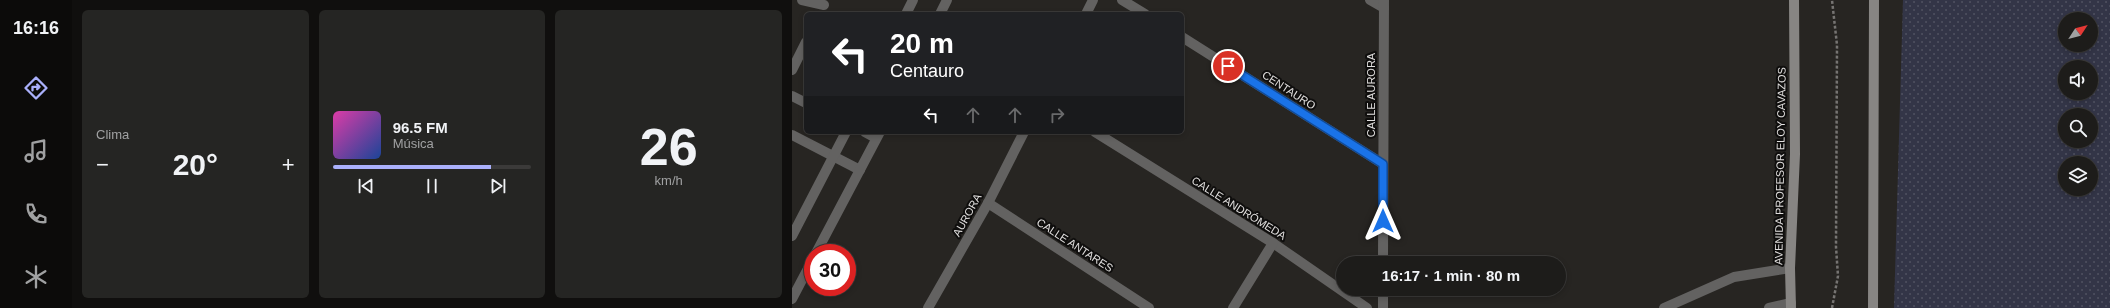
<!DOCTYPE html>
<html lang="es">
<meta charset="utf-8">
<style>
body{margin:0;font-family:Arial,sans-serif;background:#252523;color:#f1f3f6;height:100vh;display:flex;flex-direction:column;font-size:15px;white-space:nowrap}
*{box-sizing:border-box;margin:0}
p{font-size:13px;color:#a0a1a2}
.icon{flex:none;width:22px;height:22px;fill:none;stroke:currentColor;stroke-width:2;stroke-linecap:round;stroke-linejoin:round}
.map{position:relative;flex:1;overflow:hidden}
.panel{display:flex;flex-direction:column;gap:10px;padding:10px;background:#100f0e;width:720px}
.panel>*{flex:none}
.guide{position:absolute;left:12px;top:12px;width:380px;height:122px;border-radius:6px;box-shadow:0 2px 6px #0003,0 0 0 1px #3b3a39;background:#202124;color:#fff;overflow:hidden}
.needle{width:26px;rotate:54deg}
.fabs{position:absolute;left:1266px;top:12px;display:grid;gap:8px}
.fabs a{display:grid;place-items:center;width:40px;height:40px;border-radius:50%;background:#1d1c1a;box-shadow:0 2px 6px #0003,0 0 0 1px #3b3a39;font-size:20px}
.speed{position:absolute;left:12px;top:244px;display:flex;gap:8px;font-size:20px;font-weight:700;text-align:center}
.speed>*{display:grid;place-content:center;width:52px;height:52px;border-radius:50%;background:#1d1c1a;box-shadow:0 2px 6px #0003,0 0 0 1px #3b3a39;line-height:1}
.speed .limit{border:6px solid #d22;background:#fff;color:#111}
.pin{position:absolute;display:grid;place-items:center;width:34px;height:34px;color:#fff;margin:-17px;border:2px solid #fff;border-radius:50%;box-shadow:0 1px 4px #0007}
.me{position:absolute;width:44px;margin:-22px;rotate:0deg;stroke-linejoin:round;filter:drop-shadow(0 0 3px #0008)}
.turn{display:flex;align-items:center;gap:14px;height:84px;padding:0 20px;font-size:18px}
.turn .icon{width:52px;height:52px;stroke-width:2.5}
.turn b{display:block;font-size:28px;line-height:34px}
.lanes{display:flex;align-items:center;height:38px;padding:0 20px;background:#0003;justify-content:center;gap:20px;direction:ltr}
.lanes .off{opacity:.35}
.big{font-size:30px;font-weight:800;line-height:1.1}
.panel .widget{flex:1;display:flex;flex-direction:column;justify-content:center;gap:6px;min-width:0;padding:0 14px;border-radius:6px;background:#252523}
.panel .dial{align-items:center;gap:0}
.dial b{font-size:52px;line-height:1}
.song{display:flex;align-items:center;gap:12px}
.cover{width:48px;height:48px;border-radius:6px;background:linear-gradient(135deg,hsl(320 70% 55%),hsl(220 70% 35%))}
.played{height:4px;border-radius:2px;background:linear-gradient(90deg,#aab0fb 80%,#3b3a39 80%)}
.keys{display:flex;justify-content:space-around;direction:ltr}
.heat{display:flex;justify-content:space-between;align-items:center;font-size:22px;direction:ltr}
.panel .tiles{flex:1;display:grid;gap:10px;grid-template-columns:repeat(3,1fr)}
.trip{position:absolute;left:544px;top:256px;width:230px;height:40px;border-radius:20px;background:#1d1c1a;box-shadow:0 2px 6px #0003,0 0 0 1px #3b3a39;font-weight:800;line-height:40px;text-align:center}
main{display:flex;flex:1;min-height:0}
.tabs{display:flex;flex-direction:column;width:72px;justify-content:space-around;align-items:center;background:#0c0b0a;color:#a0a1a2}
.tabs .icon{width:28px;height:28px}
.tabs .current{color:#aab0fb}
.tabs b{font-size:18px;color:#f1f3f6}
.map>svg:first-child{display:block}
.green{fill:url(#green-dots);fill-rule:evenodd}
.lines{fill:none;stroke-linecap:round;stroke-linejoin:round}
.path{stroke:#767472;stroke-width:2.5;stroke-dasharray:3 2;stroke-linecap:butt}
.street{stroke:#636261;stroke-width:10}
.secondary{stroke:#878583;stroke-width:10}
.route-casing{stroke:#114b97;stroke-width:10}
.route{stroke:#1a73e8;stroke-width:7}
.labels{text-anchor:middle;dominant-baseline:central;stroke-width:4;stroke-linejoin:round;paint-order:stroke}
.street-label{font-size:11px;fill:#e1dfde;stroke:#0f0e0d}
</style>
<main>
<nav class="tabs">
<b>16:16</b>
<svg class="icon current" aria-label="directions" viewBox="0 0 24 24"><path d="M12 3l9 9-9 9-9-9zM9 14v-3h6M13 9l2 2-2 2"/></svg>
<svg class="icon" aria-label="music" viewBox="0 0 24 24"><path d="M9 18V5l10-2v13"/><circle cx="6" cy="18" r="3"/><circle cx="16" cy="16" r="3"/></svg>
<svg class="icon" aria-label="phone" viewBox="0 0 24 24"><path d="M5 4h4l2 5-3 2q2 4 5 5l2-3 5 2v4C11 20 4 13 5 4z"/></svg>
<svg class="icon" aria-label="climate" viewBox="0 0 24 24"><path d="M12 3v18M4 7l16 10M4 17L20 7"/></svg>
</nav>
<section class="panel">
<div class="tiles">
<div class="widget"><p>Clima</p>
<div class="heat"><a>−</a><b class="big">20°</b><a>+</a></div>
</div>
<div class="widget">
<div class="song"><i class="cover"></i><div><b>96.5 FM</b><p>Música</p></div></div>
<div class="played"></div>
<div class="keys"><svg class="icon" aria-label="previous" viewBox="0 0 24 24"><path d="M18 5L8 12l10 7zM5 5v14"/></svg><svg class="icon" aria-label="pause" viewBox="0 0 24 24"><path d="M8 5v14M16 5v14"/></svg><svg class="icon" aria-label="next" viewBox="0 0 24 24"><path d="M6 5l10 7-10 7zM19 5v14"/></svg></div>
</div>
<div class="widget dial"><b>26</b><p>km/h</p></div>
</div>
</section>
<div class="map">
<svg width="1318" height="308" viewBox="0 0 1318 308">
<defs>
<pattern id="green-dots" width="8" height="8" patternUnits="userSpaceOnUse"><rect width="8" height="8" fill="#333547"/><path d="M2 2h.1M6 6h.1" fill="none" stroke="#505261" stroke-width="1.8" stroke-linecap="round"/></pattern>
</defs>
<rect width="100%" height="100%" fill="#272522"/>
<path class="green" d="M1111 0H1318V308H1102ZM1273 19H1299V45H1273ZM1273 67H1299V93H1273ZM1273 115H1299V141H1273ZM1273 163H1299V189H1273Z"/>
<g class="lines">
<path class="path" d="M1040 308 1046 276 1044 247 1045 45 1040 0"/>
<g class="street">
<path d="M10 0 32 5"/>
<path d="M330 0 353 14"/>
<path d="M578 0 592 8"/>
<path d="M114 14 121 0"/>
<path d="M148 14 155 0"/>
<path d="M294 14 301 0"/>
<path d="M390 37 591 164"/>
<path d="M0 70 14 42"/>
<path d="M0 96 14 103"/>
<path d="M73 132 84 138"/>
<path d="M303 132 481 243 575 308"/>
<path d="M0 135 68 170"/>
<path d="M196 203 357 308"/>
<path d="M0 236 54 132"/>
<path d="M24 253 88 132"/>
<path d="M591 263 592 0"/>
<path d="M0 299 21 259"/>
<path d="M136 308 196 203 232 132"/>
<path d="M441 308 481 243"/>
<path d="M591 308V289"/>
<path d="M872 308 942 277 998 268"/>
<path d="M977 308 999 303"/>
</g>
<g class="secondary">
<path d="M999 308 998 268 1003 154 1002 0"/>
<path d="M1081 308 1082 0"/>
</g>
</g>
<g class="lines">
<g class="route-casing">
<path id="route" d="M436 66 591 164V221"/>
</g>
<use href="#route" class="route"/>
</g>
<g class="labels">
<g class="street-label">
<text transform="translate(497 90) rotate(33)">CENTAURO</text>
<text transform="translate(579 95) rotate(-90)">CALLE AURORA</text>
<text transform="translate(988 166) rotate(-89)">AVENIDA PROFESOR ELOY CAVAZOS</text>
<text transform="translate(447 208) rotate(32)">CALLE ANDRÓMEDA</text>
<text transform="translate(175 215) rotate(-61)">AURORA</text>
<text transform="translate(283 245) rotate(33)">CALLE ANTARES</text>
</g>
</g>
</svg>
<div class="fabs">
<a><svg class="needle" viewBox="-14 -14 28 28"><path d="M0-13l5 13h-10z" fill="#e53935"/><path d="M0 13l5-13h-10z" fill="#a0a1a2"/></svg></a>
<a><svg class="icon" aria-label="sound" viewBox="0 0 24 24"><path d="M4 9h4l5-4v14l-5-4H4zM17 9q2 3 0 6"/></svg></a>
<a><svg class="icon" aria-label="search" viewBox="0 0 24 24"><circle cx="10" cy="10" r="6"/><path d="M15 15l6 6"/></svg></a>
<a><svg class="icon" aria-label="layers" viewBox="0 0 24 24"><path d="M12 4l9 5-9 5-9-5zM3 14l9 5 9-5"/></svg></a>
</div>
<div class="speed"><div class="limit">30</div></div>
<div class="pin" style="left:436px;top:66px;background:#d93025"><svg class="icon" aria-label="arrive" viewBox="0 0 24 24"><path d="M6 21V4h12l-3 4 3 4H6"/></svg></div>
<svg class="me" style="left:591px;top:221px" viewBox="-20 -20 40 40"><path d="M0-17L14 15 0 8-14 15z" fill="#1a73e8" stroke="#fff" stroke-width="4"/></svg>
<div class="trip">16:17 · 1 min · 80 m</div>
<div class="guide">
<div class="turn"><svg class="icon" aria-label="left" viewBox="0 0 24 24"><path d="M17 20v-9H6M10 6l-5 5 5 5"/></svg><div><b>20 m</b>Centauro</div></div>
<div class="lanes"><svg class="icon" aria-label="left" viewBox="0 0 24 24"><path d="M17 20v-9H6M10 6l-5 5 5 5"/></svg><svg class="icon off" aria-label="ahead" viewBox="0 0 24 24"><path d="M12 20V5M6 11l6-6 6 6"/></svg><svg class="icon off" aria-label="ahead" viewBox="0 0 24 24"><path d="M12 20V5M6 11l6-6 6 6"/></svg><svg class="icon off" aria-label="right" viewBox="0 0 24 24"><path d="M7 20v-9h11M14 6l5 5-5 5"/></svg></div>
</div>
</div>
</main>
